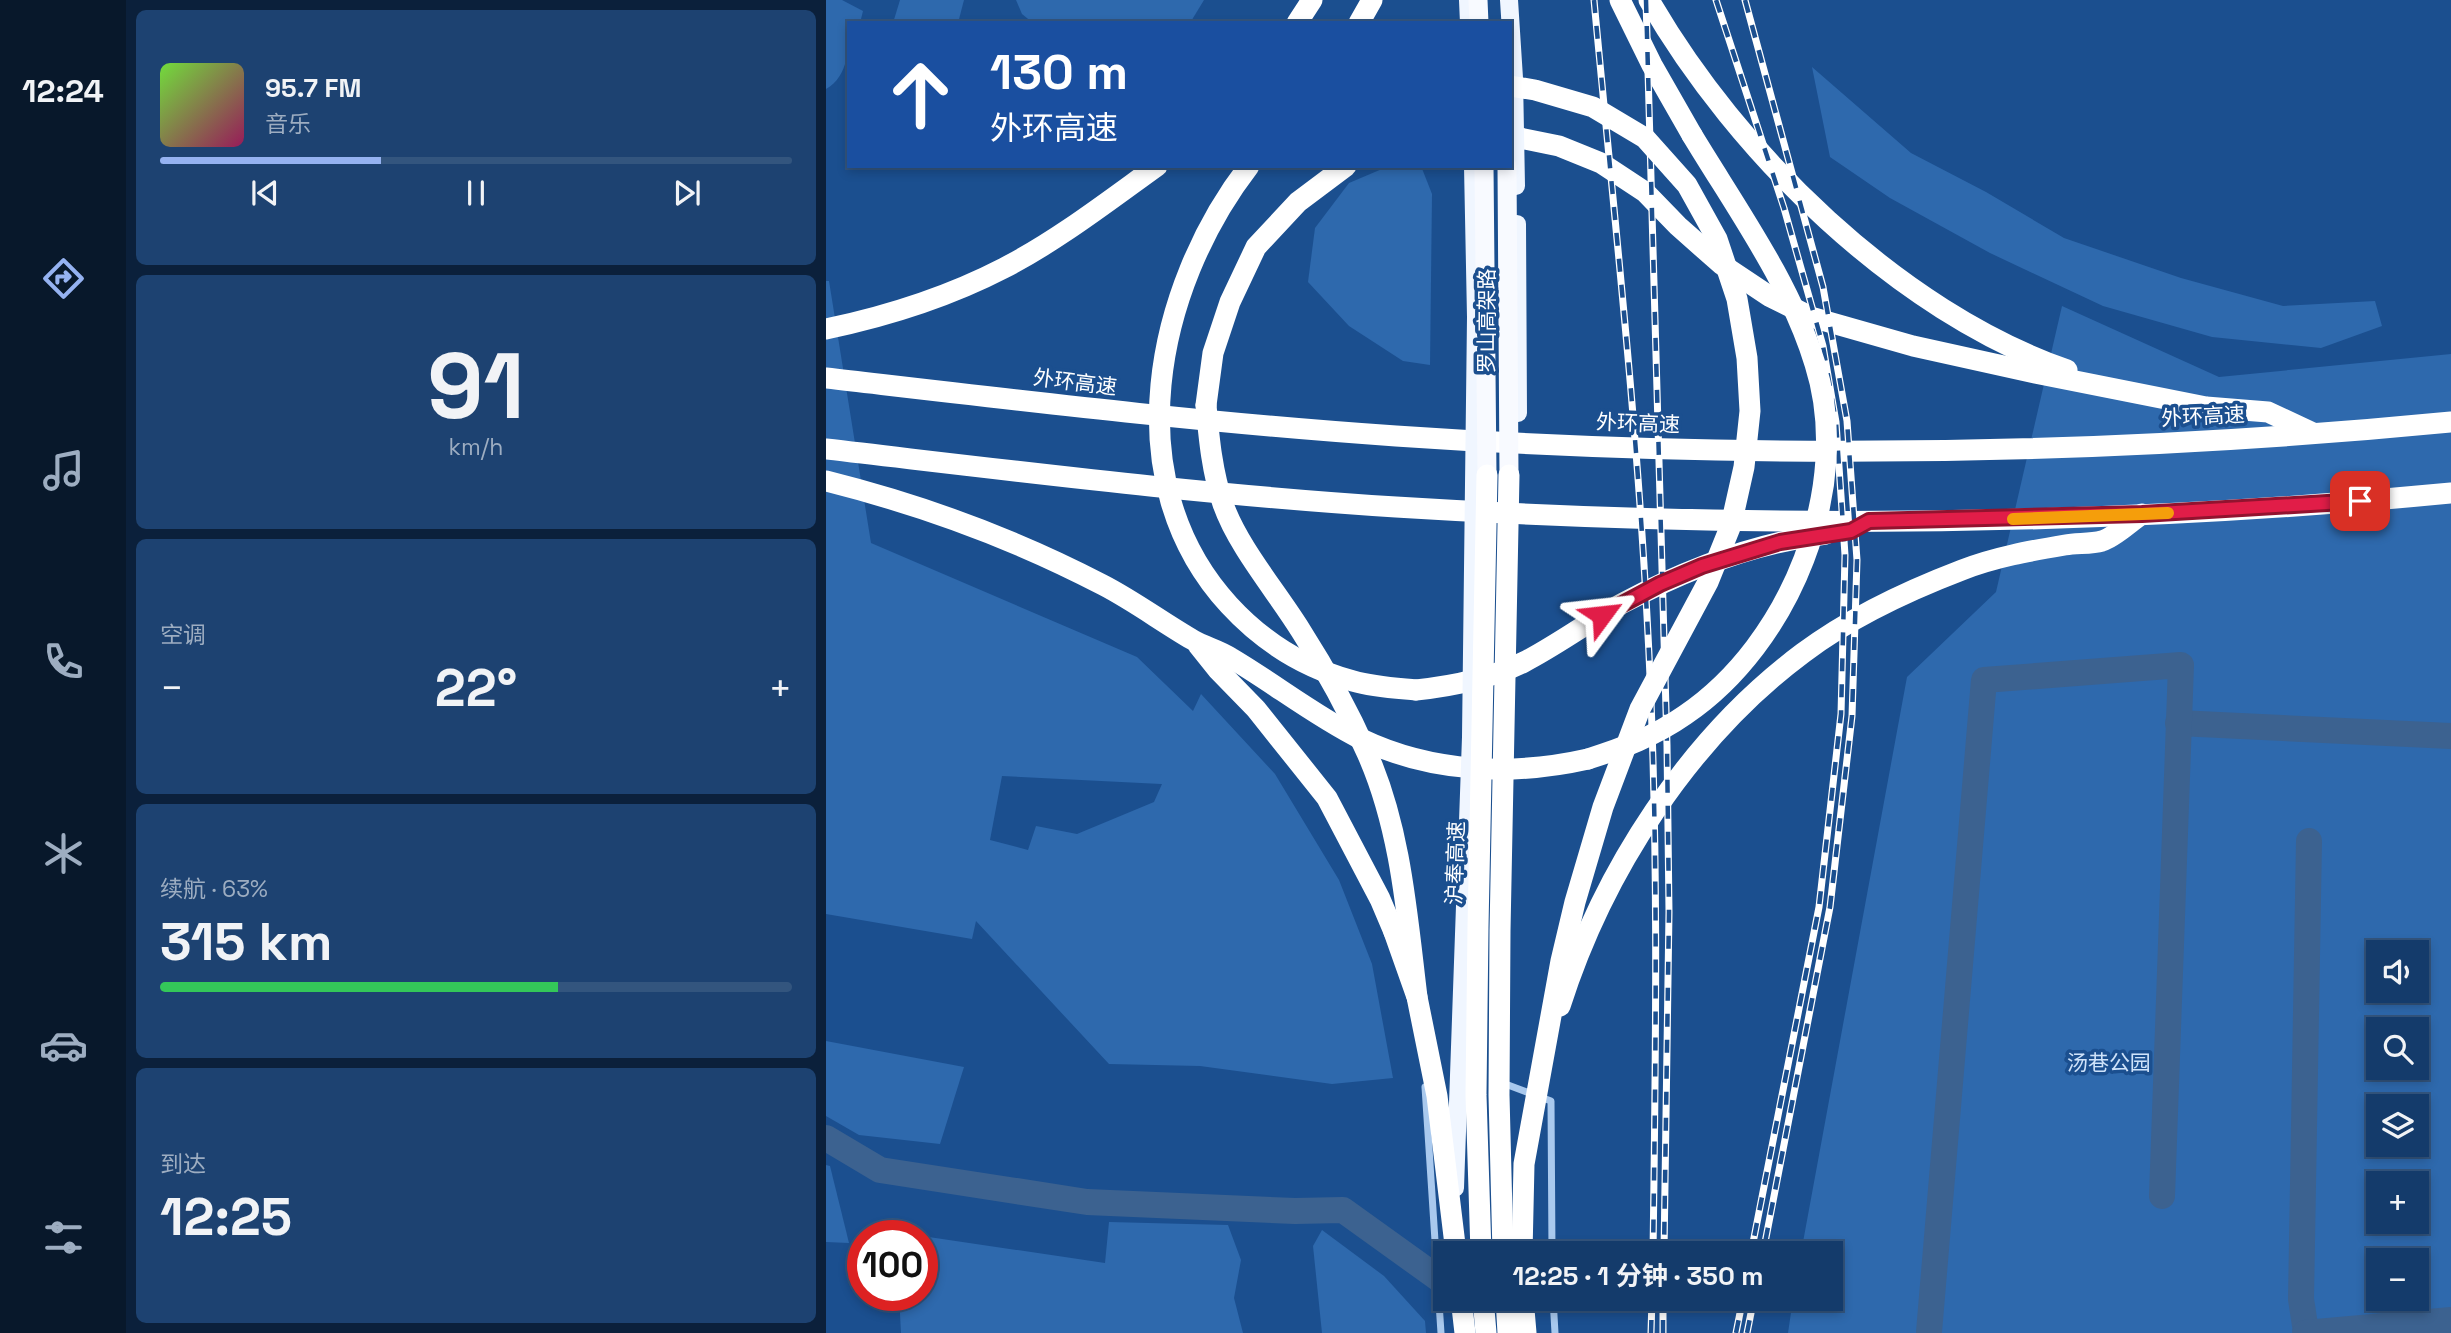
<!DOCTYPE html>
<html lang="zh">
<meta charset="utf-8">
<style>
body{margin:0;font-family:"Space Grotesk","Noto Sans SC",sans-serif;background:#1d4271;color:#f1f3f6;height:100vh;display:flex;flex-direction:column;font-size:26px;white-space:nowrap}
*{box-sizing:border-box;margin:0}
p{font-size:23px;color:#9dadc1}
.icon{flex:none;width:38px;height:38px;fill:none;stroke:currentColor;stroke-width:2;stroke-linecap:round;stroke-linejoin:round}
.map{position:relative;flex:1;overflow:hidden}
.details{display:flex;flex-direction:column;gap:10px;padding:10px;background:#0b203b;width:700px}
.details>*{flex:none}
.hud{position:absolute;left:21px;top:21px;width:665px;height:147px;border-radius:0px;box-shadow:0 4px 10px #0003,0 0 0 2px #33557e;background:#1a4fa0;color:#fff;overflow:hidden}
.buttons{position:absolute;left:1540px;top:940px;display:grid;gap:14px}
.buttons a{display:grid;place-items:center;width:63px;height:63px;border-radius:0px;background:#143b6b;box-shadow:0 4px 10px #0003,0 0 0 2px #33557e;font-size:35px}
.speed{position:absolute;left:21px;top:1220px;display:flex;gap:14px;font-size:35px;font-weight:700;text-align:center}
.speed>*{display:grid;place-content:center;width:91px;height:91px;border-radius:50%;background:#143b6b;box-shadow:0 4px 10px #0003,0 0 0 2px #33557e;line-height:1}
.speed .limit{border:10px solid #d22;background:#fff;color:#111}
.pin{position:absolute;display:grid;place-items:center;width:60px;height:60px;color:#fff;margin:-30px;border-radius:14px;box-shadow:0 4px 10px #0006}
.me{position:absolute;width:77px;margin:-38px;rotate:60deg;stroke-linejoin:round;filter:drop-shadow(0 0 5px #0008)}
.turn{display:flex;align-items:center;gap:24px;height:147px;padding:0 28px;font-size:32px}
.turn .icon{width:91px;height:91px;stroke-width:2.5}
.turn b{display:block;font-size:49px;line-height:60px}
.big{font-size:52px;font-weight:700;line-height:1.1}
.details .widget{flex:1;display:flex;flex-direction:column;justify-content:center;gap:10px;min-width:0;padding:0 24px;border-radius:10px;background:#1d4271}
.details .dial{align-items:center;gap:0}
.dial b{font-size:91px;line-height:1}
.song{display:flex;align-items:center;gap:21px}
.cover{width:84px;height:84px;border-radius:10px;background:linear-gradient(135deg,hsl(100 70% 55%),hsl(330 70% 35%))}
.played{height:7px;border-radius:4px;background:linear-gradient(90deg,#95b2f1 35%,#33557e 35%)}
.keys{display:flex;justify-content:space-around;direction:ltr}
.heat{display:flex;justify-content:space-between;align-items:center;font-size:38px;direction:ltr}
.charge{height:10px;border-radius:5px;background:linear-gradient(90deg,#34c759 63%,#33557e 0)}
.trip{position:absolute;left:607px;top:1241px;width:410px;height:70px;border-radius:0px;background:#143b6b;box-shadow:0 4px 10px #0003,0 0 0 2px #33557e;font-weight:700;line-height:70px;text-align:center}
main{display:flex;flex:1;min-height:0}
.tab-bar{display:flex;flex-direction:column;width:126px;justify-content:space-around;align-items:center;background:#08182b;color:#9dadc1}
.tab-bar .icon{width:49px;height:49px}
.tab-bar .selected{color:#95b2f1}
.tab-bar b{font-size:32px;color:#f1f3f6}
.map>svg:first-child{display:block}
.green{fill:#2e69ad;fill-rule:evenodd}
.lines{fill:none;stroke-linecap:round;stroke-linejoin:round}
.river{stroke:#3c6290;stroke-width:26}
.minor{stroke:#a9c9ee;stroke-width:7}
.primary{stroke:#f0f6ff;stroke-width:18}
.trunk{stroke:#f8faff;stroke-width:19}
.motorway{stroke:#fff;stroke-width:21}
.rail-casing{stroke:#fff;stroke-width:7}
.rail{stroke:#1b4f8f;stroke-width:4.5;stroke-dasharray:13;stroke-linecap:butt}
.primary-bridge{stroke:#f0f6ff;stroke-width:18}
.trunk-bridge{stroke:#f8faff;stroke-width:19}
.motorway-bridge{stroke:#fff;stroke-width:21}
.route-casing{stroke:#92132f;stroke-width:18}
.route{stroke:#e11d48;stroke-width:12}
.slow{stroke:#f59e0b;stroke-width:12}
.labels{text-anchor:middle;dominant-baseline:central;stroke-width:7;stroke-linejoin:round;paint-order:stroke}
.street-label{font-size:21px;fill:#fff;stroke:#1b4f8f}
.park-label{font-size:21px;fill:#cfe3fa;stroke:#1b4f8f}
</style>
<main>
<nav class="tab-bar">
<b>12:24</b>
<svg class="icon selected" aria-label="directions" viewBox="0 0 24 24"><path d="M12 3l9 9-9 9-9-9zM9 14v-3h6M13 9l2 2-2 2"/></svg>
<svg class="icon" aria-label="music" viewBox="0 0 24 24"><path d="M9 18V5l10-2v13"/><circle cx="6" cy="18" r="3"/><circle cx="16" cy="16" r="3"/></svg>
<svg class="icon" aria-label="phone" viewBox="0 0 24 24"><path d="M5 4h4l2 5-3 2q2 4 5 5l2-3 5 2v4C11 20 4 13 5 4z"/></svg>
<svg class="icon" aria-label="climate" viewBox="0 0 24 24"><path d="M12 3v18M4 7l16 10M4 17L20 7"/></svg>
<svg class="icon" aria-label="car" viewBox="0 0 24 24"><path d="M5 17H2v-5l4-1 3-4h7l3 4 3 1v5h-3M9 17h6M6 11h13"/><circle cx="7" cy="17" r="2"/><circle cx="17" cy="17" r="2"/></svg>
<svg class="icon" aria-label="filters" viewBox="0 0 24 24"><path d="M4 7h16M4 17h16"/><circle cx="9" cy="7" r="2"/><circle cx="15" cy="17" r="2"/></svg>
</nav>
<section class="details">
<div class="widget">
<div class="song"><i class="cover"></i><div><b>95.7 FM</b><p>音乐</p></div></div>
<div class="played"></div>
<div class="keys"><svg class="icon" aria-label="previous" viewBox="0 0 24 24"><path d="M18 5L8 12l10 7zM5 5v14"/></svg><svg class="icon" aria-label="pause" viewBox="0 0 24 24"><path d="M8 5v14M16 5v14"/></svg><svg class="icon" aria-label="next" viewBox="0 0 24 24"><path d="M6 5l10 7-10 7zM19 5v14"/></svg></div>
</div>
<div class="widget dial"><b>91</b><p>km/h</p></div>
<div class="widget"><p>空调</p>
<div class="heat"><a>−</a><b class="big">22°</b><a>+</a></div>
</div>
<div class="widget"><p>续航 · 63%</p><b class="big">315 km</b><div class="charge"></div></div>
<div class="widget"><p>到达</p><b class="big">12:25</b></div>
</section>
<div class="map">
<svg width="1625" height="1333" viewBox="0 0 1625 1333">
<rect width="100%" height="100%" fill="#1b4f8f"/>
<g class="green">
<path d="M0 0H16L37 11 34 23H23C23 47 23 76 0 89Z"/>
<path d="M74 0H138L132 23H67Z"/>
<path d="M190 0H378L364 23H207L196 14Z"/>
<path d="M986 67 1085 153 1160 192 1238 238 1355 278 1457 306 1549 301 1556 326 1495 348 1386 337 1277 306 1164 253 1064 198 1004 157Z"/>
<path d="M563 166H595L606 194 604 365 577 361 523 326 482 282 489 228 523 183Z"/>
<path d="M0 281H3L45 543 311 657 367 711 375 694 449 774 513 880 546 964 567 1078 506 1084 374 1066 283 1064 150 921 146 939 0 914ZM176 776 335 784H336L328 802 251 834 210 826 202 850 164 840Z"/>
<path d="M1236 306 1393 377 1625 354V1333H962L967 1299 1004 1298V1253H975L1081 677 1170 592ZM1552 952H1591V990H1552ZM1552 1029H1591V1068H1552ZM1552 1106H1591V1144H1552ZM1552 1183H1591V1222H1552ZM1552 1260H1591V1298H1552Z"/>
<path d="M0 1041 138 1067 114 1144 33 1135 0 1116Z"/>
<path d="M0 1165 4 1166 23 1243 0 1242Z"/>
<path d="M283 1222 402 1225 415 1260 408 1298 417 1333H75L73 1295H96V1236L279 1263Z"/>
<path d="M496 1230 558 1276 599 1321 600 1333H496L487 1246Z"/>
</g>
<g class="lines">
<g class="river">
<path d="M1352 723 1625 736"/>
<path d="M0 1138 54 1170 261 1202 469 1211 517 1210 620 1284"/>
<path d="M1103 1332 1158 680 1355 665 1336 1196"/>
<path d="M1480 1332 1475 1299 1483 841"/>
<path d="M1479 1333 1625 1320"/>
</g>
<g class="minor">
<path d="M674 1082 725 1101 726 1253"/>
<path d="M599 1087 615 1333"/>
<path d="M727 1298 729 1333"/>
</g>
<path class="primary" d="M642 0 643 23"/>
<path class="trunk" d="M652 0 653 23"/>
<g class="motorway">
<path d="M794 0 826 65 866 135"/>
<path d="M823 0C911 153 1072 311 1241 370"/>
<path d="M471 23 486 0"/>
<path d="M533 23 546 0"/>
<path d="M684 136 733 146 775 163 819 192 852 226 895 264 943 296 985 317 1087 346 1209 373 1380 407 1442 412 1487 433"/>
<path d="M0 329C62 316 122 297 178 268 232 240 281 202 331 166"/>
<path d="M0 378C190 400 379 423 570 436 921 460 1275 456 1625 422"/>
<path d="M380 405 387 353 404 302 430 247 472 202 520 166"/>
<path d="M0 449C190 471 379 495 570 507 921 529 1275 527 1625 493"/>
<path d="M0 481C96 505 189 539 277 585 308 601 336 622 367 640 379 647 393 650 405 658 449 684 489 716 535 739 606 773 687 776 762 759"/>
<path d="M372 645 392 670 430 709 501 798 554 899 568 932"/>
<path d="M590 690C628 686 664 679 698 662 733 644 764 620 799 602 861 569 929 543 1000 534"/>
<path d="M734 1006C777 871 863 738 977 653 1025 617 1081 591 1136 570 1169 557 1204 551 1239 545 1251 543 1265 544 1276 541 1289 537 1304 522 1316 514"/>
<path d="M635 1298 639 1333"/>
<path d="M657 1298 660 1333"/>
<path d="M680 1298 682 1333"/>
<path d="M697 1298 700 1333"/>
</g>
<g class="rail-casing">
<g id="rail">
<path d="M768 0C787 205 810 410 821 616 833 828 830 1040 827 1253"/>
<path d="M820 0 841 745 843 912 838 1253"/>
<path d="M890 0 958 208 997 346 1010 422 1019 555 1015 714 993 907 925 1253"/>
<path d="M919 0 997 287 1021 421 1031 560 1026 716 1004 907 937 1253"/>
<path d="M825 1333 826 1298"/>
<path d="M837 1333V1298"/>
<path d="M910 1333 917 1298"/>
<path d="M921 1333 928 1298"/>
</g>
</g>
<use href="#rail" class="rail"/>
<g class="primary-bridge">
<path d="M683 0 688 78 690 186"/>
<path d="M691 224 692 413"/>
<path d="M629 1188 645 737 650 317 647 166"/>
</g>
<g class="trunk-bridge">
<path d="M658 166 661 475"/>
<path d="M681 166 683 475"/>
</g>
<g class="motorway-bridge">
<path d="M684 86 709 90 767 107 819 138 861 185 891 239 911 299 921 358 924 411 918 467 905 525 882 582 814 709 777 807 749 902 735 961 698 1164 696 1253"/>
<path d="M423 166C329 288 289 481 403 605 437 642 479 668 527 681 548 687 569 688 590 690"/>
<path d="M380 405C383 438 386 472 397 504 412 547 451 592 475 631 500 670 522 710 541 753 575 829 581 915 591 997"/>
<path d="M762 759C797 748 829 736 859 715 964 644 1028 487 989 364 964 282 910 208 866 135"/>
<path d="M568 932 591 997 611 1096 630 1253"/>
<path d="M655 1253 650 1095 652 927 661 475"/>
<path d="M677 1253 673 1095 674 931 683 475"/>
</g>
</g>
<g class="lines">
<g class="route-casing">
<path id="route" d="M776 615 834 584 876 566 954 542 1025 531 1043 521 1316 514 1534 501"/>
</g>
<use href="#route" class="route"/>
<path class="slow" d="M1187 519 1342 513"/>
</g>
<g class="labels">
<g class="street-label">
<text transform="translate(660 321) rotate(-90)">罗山高架路</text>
<text transform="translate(249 382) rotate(7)">外环高速</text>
<text transform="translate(1377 416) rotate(-3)">外环高速</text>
<text transform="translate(812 423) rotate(2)">外环高速</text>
<text transform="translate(629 863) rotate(-88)">沪奉高速</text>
</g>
<g class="park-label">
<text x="1283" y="1062">汤巷公园</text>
</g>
</g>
</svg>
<div class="buttons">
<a><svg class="icon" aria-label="sound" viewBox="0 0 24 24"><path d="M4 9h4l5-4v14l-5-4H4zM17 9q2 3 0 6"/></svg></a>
<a><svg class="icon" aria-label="search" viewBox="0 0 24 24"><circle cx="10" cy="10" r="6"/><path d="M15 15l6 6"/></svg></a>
<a><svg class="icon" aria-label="layers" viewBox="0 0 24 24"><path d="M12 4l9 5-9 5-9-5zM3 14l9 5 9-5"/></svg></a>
<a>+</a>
<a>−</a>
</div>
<div class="speed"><div class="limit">100</div></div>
<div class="pin" style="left:1534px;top:501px;background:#d93025"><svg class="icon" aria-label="arrive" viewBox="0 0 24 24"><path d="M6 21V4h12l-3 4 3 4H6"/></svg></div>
<svg class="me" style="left:776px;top:615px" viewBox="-20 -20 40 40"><path d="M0-17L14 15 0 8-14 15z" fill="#e11d48" stroke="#fff" stroke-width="4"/></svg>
<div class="trip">12:25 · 1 分钟 · 350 m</div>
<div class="hud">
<div class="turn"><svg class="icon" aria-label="ahead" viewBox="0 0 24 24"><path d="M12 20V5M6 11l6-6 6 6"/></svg><div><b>130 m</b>外环高速</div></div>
</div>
</div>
</main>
